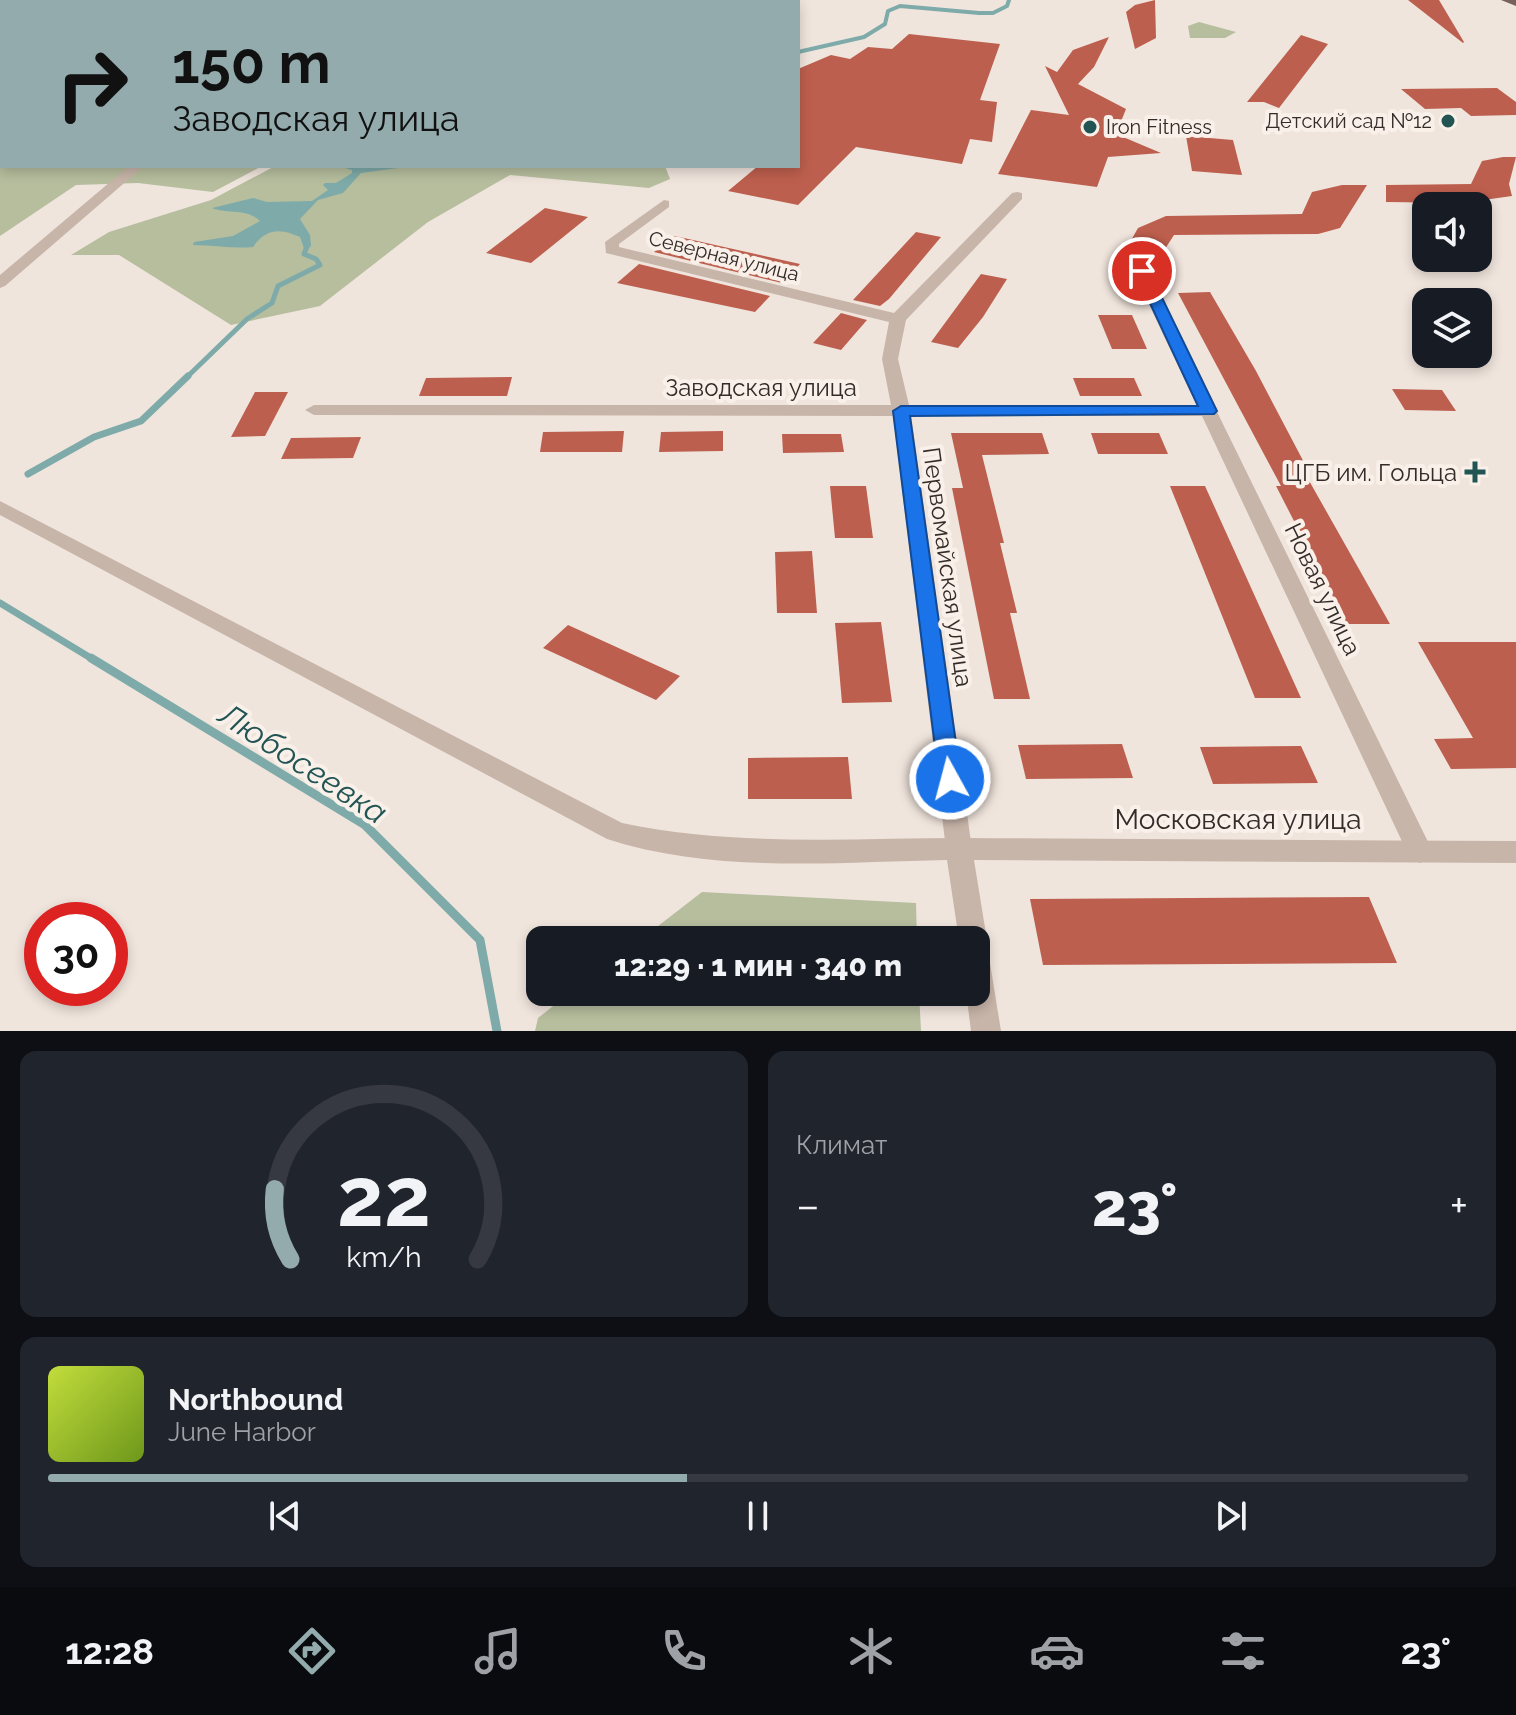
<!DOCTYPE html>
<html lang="ru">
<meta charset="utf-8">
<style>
body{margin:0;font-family:Raleway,sans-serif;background:#20242c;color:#f1f3f6;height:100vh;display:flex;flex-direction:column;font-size:30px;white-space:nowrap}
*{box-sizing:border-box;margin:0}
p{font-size:26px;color:#9ea1a6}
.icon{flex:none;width:44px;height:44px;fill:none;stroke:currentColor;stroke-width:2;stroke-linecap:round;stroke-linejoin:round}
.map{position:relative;height:1031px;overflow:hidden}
.panel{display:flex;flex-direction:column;gap:20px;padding:20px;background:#0d0f14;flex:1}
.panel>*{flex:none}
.top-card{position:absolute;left:0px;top:0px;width:800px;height:168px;box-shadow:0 4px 12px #0003;background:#93abad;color:#111;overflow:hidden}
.fabs{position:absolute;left:1412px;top:192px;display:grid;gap:16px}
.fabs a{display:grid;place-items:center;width:80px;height:80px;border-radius:16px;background:#171b24;box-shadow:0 4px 12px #0003;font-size:40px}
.speed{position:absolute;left:24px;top:902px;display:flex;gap:16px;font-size:40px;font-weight:700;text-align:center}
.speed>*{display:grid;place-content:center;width:104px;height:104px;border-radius:50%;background:#171b24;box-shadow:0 4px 12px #0003;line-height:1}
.speed .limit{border:12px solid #d22;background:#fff;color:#111}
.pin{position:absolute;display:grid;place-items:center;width:68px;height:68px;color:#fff;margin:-34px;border:4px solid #fff;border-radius:50%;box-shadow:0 2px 8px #0007}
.me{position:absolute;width:88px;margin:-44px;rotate:353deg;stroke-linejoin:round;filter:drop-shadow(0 0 6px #0008)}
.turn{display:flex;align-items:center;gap:28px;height:168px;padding:0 40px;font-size:36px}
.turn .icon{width:104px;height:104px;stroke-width:2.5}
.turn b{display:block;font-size:56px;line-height:68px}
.big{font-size:60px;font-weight:800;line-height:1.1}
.panel .card{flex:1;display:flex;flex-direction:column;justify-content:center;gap:12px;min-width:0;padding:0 28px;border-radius:16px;background:#20242c}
.panel .dial{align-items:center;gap:0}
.dial svg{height:208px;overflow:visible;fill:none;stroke:#363941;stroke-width:7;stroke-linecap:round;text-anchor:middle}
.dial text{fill:#f1f3f6;stroke:none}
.song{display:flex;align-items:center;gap:24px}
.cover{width:96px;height:96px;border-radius:12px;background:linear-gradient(135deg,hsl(70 70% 55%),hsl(80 70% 35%))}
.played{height:8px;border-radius:4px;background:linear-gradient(90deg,#93abad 45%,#363941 45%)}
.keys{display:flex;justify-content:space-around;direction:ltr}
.heat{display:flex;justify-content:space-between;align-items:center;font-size:44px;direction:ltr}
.panel .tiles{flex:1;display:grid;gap:20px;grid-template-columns:1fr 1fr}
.card:last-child{grid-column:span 2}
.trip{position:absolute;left:526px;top:926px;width:464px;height:80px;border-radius:16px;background:#171b24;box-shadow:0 4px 12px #0003;font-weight:800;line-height:80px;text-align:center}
.dock{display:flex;height:128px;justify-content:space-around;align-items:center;background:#090b0e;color:#9ea1a6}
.dock .icon{width:56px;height:56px}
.dock .on{color:#93abad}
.dock b{font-size:36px;color:#f1f3f6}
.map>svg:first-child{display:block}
.green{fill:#b6be9e}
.water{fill:#7eaba9}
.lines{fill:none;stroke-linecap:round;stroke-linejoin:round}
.stream-far3{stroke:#7eaba9;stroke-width:4}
.stream-far2{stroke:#7eaba9;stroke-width:5}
.stream-far1{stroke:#7eaba9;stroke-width:7}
.stream{stroke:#7eaba9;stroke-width:9}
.building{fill:#bd5f4e}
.minor{fill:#c8b5a9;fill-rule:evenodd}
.tertiary{fill:#c8b5a9;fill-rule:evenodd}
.primary{fill:#76625b;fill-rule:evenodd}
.route{fill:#1a73e8;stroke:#114b97;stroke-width:2}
.poi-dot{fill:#215453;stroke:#f8f0e9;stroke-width:3}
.labels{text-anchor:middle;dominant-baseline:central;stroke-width:8;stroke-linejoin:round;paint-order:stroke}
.far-poi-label{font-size:20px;fill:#352c29;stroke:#f8f0e9;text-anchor:end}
.far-street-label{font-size:20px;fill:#352c29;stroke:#f8f0e9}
.street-label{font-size:24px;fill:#352c29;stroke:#f8f0e9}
.poi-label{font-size:24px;fill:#352c29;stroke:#f8f0e9;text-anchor:end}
.near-street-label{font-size:28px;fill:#352c29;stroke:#f8f0e9}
.near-water-label{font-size:32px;font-style:italic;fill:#215453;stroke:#f8f0e9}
</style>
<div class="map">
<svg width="1516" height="1031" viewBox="0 0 1516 1031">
<rect width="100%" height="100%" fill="#f0e5dd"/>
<g class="green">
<path d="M1199 22 1236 32 1225 38H1190L1188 26Z"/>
<path d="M0 101 2 166H262L213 192 138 183 76 185 0 236Z"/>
<path d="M275 166H665L670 179 649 188 510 175 428 222 320 306 231 325 119 255H71L109 232 211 200Z"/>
<path d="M702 892 916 903 917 940H640Z"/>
<path d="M571 992H919L921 1031H535L538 1018Z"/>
</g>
<path class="water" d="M338 166H413L361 173 343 193 318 200 300 219 310 235 311 246 305 251 300 237C281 228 266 228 253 247 233 249 214 245 193 245L194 242 233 236 260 221C247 208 226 214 212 208L253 198 267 202 312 201 328 190 323 185 325 183H336L352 173V170Z"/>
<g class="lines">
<path class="stream-far3" d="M798 52 864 37 885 24 888 11 900 6 979 13H993L1007 6 1009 0"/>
<path class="stream-far2" d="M186 378 247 319 272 303 278 286 320 265 316 259 304 254 308 244"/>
<g class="stream-far1">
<path d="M28 474 94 437 141 421 188 376"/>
<path d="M0 603 94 660"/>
</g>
<path class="stream" d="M91 658 365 825 480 940 497 1031"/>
</g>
<g class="building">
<path d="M1155 0 1156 38 1135 49 1126 12 1135 5Z"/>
<path d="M1408 0H1439L1464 42 1463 43Z"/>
<path d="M909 34 1000 44 980 100 997 102 992 142 970 139 962 164 856 147 798 205 728 191 758 166H798V69L831 55 850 59 868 47 892 49Z"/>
<path d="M1301 35 1328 44 1279 108 1264 102H1247Z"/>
<path d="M1109 37 1094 67 1078 84 1126 109 1116 134 1161 153 1108 157 1097 187 998 174 1031 110 1069 115 1045 66 1057 72 1073 50Z"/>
<path d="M1497 88 1516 102V115L1471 116 1461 108 1425 109 1401 89Z"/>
<path d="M1186 136 1233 140 1242 175 1192 171Z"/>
<path d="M1503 157H1516L1509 184 1512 196 1462 203 1386 202V185L1471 184 1482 161Z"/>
<path d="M1342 185H1367L1340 228 1318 234 1174 235 1163 252 1129 244 1138 228 1166 216 1302 214 1312 192Z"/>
<path d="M545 208 588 217 531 263 486 253Z"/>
<path d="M916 232 941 237 889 299 880 306 853 300Z"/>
<path d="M675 236 760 255 800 264 782 283 654 252Z"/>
<path d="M639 264 770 296 755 312 617 283Z"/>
<path d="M981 274 1007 279 983 317 958 348 931 342Z"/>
<path d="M1210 292 1256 371 1308 470H1303L1390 624H1347L1276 486H1281L1178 293Z"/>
<path d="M841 313 867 320 841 350 813 343Z"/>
<path d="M1098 315H1132L1147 349H1112Z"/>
<path d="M512 377 507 396H419L426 378Z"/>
<path d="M1073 378H1134L1142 396H1080Z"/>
<path d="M1392 389 1442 390 1456 411 1405 410Z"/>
<path d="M255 392H288L265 436 231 437Z"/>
<path d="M624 431 622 452H540L543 432Z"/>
<path d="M723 431V451L659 452 661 432Z"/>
<path d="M951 433H1042L1049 454 982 455 1004 543H1000L1017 613H1010L1030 699H994L952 488H963Z"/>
<path d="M1091 433H1159L1168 454H1098Z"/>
<path d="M782 434H841L844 452 783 453Z"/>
<path d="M361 437 353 458 281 459 291 438Z"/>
<path d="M830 486H866L873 538H835Z"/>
<path d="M1170 486H1205L1301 698H1255Z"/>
<path d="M812 551 817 613H777L775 552Z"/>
<path d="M881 622 892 702 842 703 835 623Z"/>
<path d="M568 625 680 676 656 700 543 648Z"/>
<path d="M1418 642H1516V768L1451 769 1434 739 1473 738Z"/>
<path d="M1122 744 1133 778 1026 779 1018 745Z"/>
<path d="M1301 746 1318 783 1213 784 1200 747Z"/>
<path d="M848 757 852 799H748V758Z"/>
<path d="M1369 897 1397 963 1043 965 1030 899Z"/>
</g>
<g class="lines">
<g class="minor">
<path d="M444 0H462L443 2Z"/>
<path d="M129 166H144L5 286 0 288V275Z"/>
<path d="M1017 192 1022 193V199L906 320 898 359 909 405 1197 406 1129 262 1132 259H1142L1433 852 1429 859 1420 863 1411 859 1407 852 1202 416H911L972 849 968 856 959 860 950 856 946 849 893 416 314 415 305 410 314 405H891L882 359 889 322 606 253 605 242 664 200 669 201V207L619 244V247L894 313 1012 193Z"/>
</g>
<path class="tertiary" d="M0 501 622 823C736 847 849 838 965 838 1149 839 1332 840 1516 841V863L974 860 987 940 983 948 976 951 986 954 990 963 1001 1031H971L966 992H976V940H959L947 860C836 862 715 874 607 839L0 515Z"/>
<path class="primary" d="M1501 0H1516V6Z"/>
</g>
<path class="route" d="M1142 267 1149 271 1217 411 1214 414 910 416 961 779 958 786 950 788 942 786 939 779 893 411 901 406H1198L1135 271Z"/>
<g class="poi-dot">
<circle cx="1448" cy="121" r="8"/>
<circle cx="1090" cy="127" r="8"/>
<path d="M1471 460h8v8h8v8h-8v8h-8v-8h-8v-8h8z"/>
</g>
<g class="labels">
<g class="far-poi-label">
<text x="1432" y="121">Детский сад №12</text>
<text x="1106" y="127" text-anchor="start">Iron Fitness</text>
</g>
<g class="far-street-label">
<text transform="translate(724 256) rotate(14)">Северная улица</text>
</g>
<g class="street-label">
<text x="761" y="387">Заводская улица</text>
<text transform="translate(948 567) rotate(82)">Первомайская улица</text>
<text transform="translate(1323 589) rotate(64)">Новая улица</text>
</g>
<g class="poi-label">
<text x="1457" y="472">ЦГБ им. Гольца</text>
</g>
<g class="near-street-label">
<text x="1238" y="819">Московская улица</text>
</g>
<g class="near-water-label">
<text transform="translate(303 763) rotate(33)">Любосеевка</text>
</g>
</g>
</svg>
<div class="fabs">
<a><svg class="icon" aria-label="sound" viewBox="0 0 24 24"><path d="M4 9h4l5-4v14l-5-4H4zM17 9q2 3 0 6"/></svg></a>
<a><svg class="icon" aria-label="layers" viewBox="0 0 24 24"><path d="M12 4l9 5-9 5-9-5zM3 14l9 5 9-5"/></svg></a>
</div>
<div class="speed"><div class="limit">30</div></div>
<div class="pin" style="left:1142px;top:271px;background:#d93025"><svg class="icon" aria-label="arrive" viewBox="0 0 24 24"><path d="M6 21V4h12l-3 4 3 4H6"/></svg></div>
<svg class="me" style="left:950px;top:779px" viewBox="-20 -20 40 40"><circle r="17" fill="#1a73e8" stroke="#fff" stroke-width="3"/><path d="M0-11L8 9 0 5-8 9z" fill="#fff"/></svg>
<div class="trip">12:29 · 1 мин · 340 m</div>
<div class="top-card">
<div class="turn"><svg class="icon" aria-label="right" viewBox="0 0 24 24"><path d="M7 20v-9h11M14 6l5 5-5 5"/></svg><div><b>150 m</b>Заводская улица</div></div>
</div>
</div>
<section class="panel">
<div class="tiles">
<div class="card dial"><svg viewBox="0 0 100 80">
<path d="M14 69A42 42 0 1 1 86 69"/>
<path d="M14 69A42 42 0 0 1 8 42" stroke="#93abad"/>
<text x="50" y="56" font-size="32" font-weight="700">22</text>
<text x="50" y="72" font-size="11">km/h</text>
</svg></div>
<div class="card"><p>Климат</p>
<div class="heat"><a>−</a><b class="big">23°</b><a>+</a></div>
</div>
<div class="card">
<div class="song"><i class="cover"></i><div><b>Northbound</b><p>June Harbor</p></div></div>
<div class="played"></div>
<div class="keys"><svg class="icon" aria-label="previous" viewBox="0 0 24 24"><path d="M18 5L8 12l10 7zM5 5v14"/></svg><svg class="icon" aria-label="pause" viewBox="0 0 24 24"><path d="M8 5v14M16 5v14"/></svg><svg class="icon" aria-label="next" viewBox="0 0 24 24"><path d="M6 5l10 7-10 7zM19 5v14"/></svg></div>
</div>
</div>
</section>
<nav class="dock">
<b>12:28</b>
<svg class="icon on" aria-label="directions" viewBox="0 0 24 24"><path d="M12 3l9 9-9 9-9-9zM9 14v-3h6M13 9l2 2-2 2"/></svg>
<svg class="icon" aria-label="music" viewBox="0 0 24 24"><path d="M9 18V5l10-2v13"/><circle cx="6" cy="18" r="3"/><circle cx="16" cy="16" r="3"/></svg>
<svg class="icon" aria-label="phone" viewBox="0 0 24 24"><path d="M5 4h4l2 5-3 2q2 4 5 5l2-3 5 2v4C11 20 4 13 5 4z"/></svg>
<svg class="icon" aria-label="climate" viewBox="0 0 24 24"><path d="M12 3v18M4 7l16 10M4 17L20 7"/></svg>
<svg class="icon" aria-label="car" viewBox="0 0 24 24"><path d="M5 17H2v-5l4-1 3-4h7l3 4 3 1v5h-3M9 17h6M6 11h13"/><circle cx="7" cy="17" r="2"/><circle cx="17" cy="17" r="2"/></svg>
<svg class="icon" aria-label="filters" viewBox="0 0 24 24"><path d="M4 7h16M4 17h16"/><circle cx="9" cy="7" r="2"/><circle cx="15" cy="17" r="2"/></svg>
<b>23°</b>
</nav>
